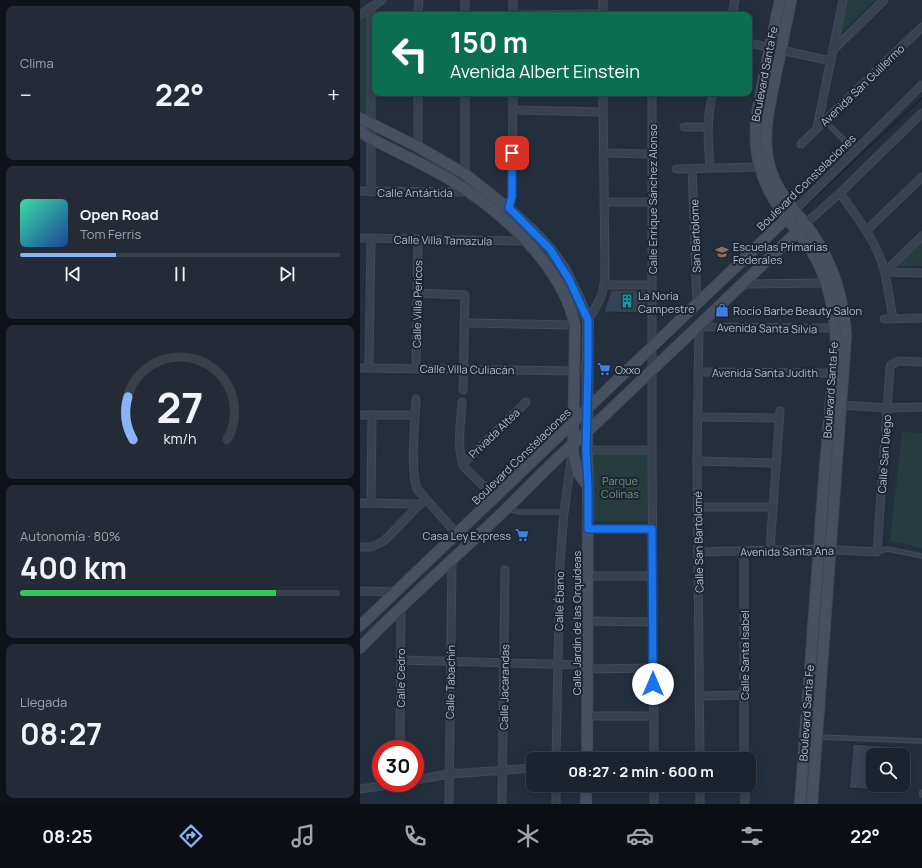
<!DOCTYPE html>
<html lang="es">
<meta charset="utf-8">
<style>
body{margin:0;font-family:Manrope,sans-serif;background:#242b36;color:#f1f3f6;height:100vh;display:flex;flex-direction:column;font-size:15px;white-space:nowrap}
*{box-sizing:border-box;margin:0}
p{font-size:13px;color:#a0a4aa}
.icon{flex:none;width:22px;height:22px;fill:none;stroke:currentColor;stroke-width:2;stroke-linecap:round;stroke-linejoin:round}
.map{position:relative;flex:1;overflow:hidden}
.sheet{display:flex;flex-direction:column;gap:6px;padding:6px;background:#0f1319;width:360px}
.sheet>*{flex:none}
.banner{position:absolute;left:12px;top:12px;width:380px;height:84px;border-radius:8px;box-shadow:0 2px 10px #0003,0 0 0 1px #39404a;background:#0b6e4f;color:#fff;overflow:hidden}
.buttons{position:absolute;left:506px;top:748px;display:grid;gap:8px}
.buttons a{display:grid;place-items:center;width:44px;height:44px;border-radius:8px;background:#1b232e;box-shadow:0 2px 10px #0003,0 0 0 1px #39404a;font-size:20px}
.speed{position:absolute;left:12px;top:740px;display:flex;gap:8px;font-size:20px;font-weight:700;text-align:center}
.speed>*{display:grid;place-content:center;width:52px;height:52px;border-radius:50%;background:#1b232e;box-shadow:0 2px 10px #0003,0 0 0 1px #39404a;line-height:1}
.speed .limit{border:6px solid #d22;background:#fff;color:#111}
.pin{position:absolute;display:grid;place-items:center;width:34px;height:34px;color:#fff;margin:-17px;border-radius:8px;box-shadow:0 2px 6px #0006}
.me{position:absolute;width:44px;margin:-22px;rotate:0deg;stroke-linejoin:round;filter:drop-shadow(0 0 3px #0008)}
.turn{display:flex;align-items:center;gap:14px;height:84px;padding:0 12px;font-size:18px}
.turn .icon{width:52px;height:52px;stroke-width:2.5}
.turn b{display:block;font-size:28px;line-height:34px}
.big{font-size:30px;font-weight:700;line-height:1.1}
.sheet .tile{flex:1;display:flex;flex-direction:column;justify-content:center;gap:6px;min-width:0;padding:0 14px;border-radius:8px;background:#242b36}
.sheet .dial{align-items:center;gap:0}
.dial svg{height:104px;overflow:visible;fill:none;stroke:#39404a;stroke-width:7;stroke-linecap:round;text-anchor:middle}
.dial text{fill:#f1f3f6;stroke:none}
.song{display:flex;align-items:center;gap:12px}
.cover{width:48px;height:48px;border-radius:6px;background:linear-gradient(135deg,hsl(160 70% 55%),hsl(220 70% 35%))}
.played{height:4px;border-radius:2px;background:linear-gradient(90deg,#8ab4f8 30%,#39404a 30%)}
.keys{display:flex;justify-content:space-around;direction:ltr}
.heat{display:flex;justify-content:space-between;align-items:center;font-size:22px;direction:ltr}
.charge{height:6px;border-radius:3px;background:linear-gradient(90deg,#34c759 80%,#39404a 0)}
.trip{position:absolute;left:166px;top:752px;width:230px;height:40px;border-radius:8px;background:#1b232e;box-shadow:0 2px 10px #0003,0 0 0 1px #39404a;font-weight:700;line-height:40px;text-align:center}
.dock{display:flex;height:64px;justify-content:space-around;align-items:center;background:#0b0e12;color:#a0a4aa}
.dock .icon{width:28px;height:28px}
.dock .selected{color:#8ab4f8}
.dock b{font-size:18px;color:#f1f3f6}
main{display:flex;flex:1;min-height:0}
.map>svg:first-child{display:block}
.green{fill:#263c3f}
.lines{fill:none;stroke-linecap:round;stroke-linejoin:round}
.stream{stroke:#17263c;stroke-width:2}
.building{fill:#364354;stroke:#1f2835}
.lane-casing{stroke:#414a57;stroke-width:5.5}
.street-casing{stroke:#414a57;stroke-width:9}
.secondary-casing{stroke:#414a57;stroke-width:12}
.lane{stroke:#38414e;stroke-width:3.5}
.street{stroke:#38414e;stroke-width:7}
.secondary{stroke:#465061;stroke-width:10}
.route-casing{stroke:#114b97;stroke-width:10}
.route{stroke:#1a73e8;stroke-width:7}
.labels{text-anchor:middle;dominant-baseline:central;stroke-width:4;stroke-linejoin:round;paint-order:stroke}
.street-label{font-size:11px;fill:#b4bcc9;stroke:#1d2633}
.poi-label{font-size:11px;fill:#b4bcc9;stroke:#1d2633;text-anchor:start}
.park-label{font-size:11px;fill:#6b9a76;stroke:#1d2633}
</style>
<main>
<section class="sheet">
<div class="tile"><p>Clima</p>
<div class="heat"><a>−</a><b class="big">22°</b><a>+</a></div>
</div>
<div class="tile">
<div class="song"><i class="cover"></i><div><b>Open Road</b><p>Tom Ferris</p></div></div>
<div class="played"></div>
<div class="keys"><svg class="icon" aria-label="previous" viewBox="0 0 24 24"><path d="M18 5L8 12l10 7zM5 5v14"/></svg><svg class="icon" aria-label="pause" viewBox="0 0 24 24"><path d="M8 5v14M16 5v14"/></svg><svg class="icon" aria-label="next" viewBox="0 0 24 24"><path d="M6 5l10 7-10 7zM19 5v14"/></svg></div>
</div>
<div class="tile dial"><svg viewBox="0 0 100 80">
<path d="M14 69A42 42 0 1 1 86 69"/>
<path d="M14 69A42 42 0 0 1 10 36" stroke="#8ab4f8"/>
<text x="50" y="56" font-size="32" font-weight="700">27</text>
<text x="50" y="72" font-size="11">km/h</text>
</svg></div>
<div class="tile"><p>Autonomía · 80%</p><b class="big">400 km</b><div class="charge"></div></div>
<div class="tile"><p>Llegada</p><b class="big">08:27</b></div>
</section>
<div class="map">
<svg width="562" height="804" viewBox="0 0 562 804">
<rect width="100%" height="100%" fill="#242f3e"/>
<g class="green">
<path d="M486 0H515L479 35Z"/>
<path d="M8 11 7 114 0 111V17Z"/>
<path d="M562 239V266H535Z"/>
<path d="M542 432 562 433V548L530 541Z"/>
<path d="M288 450 289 521H232V451Z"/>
</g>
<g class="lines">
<g class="stream">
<path d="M440 211 562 98"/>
<path d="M294 354 368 281"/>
<path d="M232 411 289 358"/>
</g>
</g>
<g class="building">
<path d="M251 290H286V313L244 312Z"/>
<path d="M493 744 538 747V755H513V785H536V792L489 788Z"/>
</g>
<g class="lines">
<g class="lane-casing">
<g id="lane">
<path d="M465 121 495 151"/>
<path d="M148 509 159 512H204"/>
<path d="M518 551 528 549 562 556"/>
<path d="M457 737 562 741"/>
<path d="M562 795V792"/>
</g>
</g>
<g class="street-casing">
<g id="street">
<path d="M243 0V15"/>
<path d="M0 15 22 0"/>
<path d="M58 15 59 0"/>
<path d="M105 15V0"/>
<path d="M153 15 243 14"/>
<path d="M153 15V0"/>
<path d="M372 15 375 0"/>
<path d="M389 43 471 61"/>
<path d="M473 50 524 0"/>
<path d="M292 93V450L294 759"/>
<path d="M153 110 243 112"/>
<path d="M324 127H348"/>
<path d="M457 128 483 0"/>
<path d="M441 144 562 27"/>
<path d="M58 147V93"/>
<path d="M243 153 292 154"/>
<path d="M350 168C348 142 346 119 353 93"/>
<path d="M316 169 400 167"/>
<path d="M332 169 337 303"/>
<path d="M105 174V93"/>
<path d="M0 191 110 192"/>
<path d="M11 192V7"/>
<path d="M480 193C497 217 518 243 525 273 528 288 530 303 533 318"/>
<path d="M244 202H292"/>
<path d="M434 211 562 85"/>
<path d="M144 221 152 196 153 93"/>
<path d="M445 224 480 193 562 113"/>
<path d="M506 231 562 177"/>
<path d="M0 238 165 241"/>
<path d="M525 272 562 236"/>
<path d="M525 272 562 273"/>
<path d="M382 284 467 283"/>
<path d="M245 285H291"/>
<path d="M57 293 105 295 103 390"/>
<path d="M524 319 562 318"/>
<path d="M228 320C237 306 244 294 245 277L243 93"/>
<path d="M104 323 215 325"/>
<path d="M0 368 214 371 228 366"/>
<path d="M9 368 11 238"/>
<path d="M56 369 58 240"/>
<path d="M338 372 473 373"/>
<path d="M56 399C55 422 50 470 57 489L97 534 110 543"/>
<path d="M102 402C101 422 96 448 104 467L135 497"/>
<path d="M481 405 528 408 562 407"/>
<path d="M0 415H55"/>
<path d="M338 417 419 418"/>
<path d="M227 450H292"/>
<path d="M337 461 415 463"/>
<path d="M103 464 166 402"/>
<path d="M0 503 61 504"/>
<path d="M11 503 12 415"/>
<path d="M338 507H412"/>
<path d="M228 529H292"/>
<path d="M0 547H11L24 541 65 499"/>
<path d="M410 549 420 411"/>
<path d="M384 551V759"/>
<path d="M338 552 459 549 517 552 530 368 531 365 539 361 562 362"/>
<path d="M228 576H292"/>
<path d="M0 591 37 592"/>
<path d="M228 621 293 622"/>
<path d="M40 660 227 665"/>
<path d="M227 669 293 668"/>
<path d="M340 696 384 695"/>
<path d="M227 716H294"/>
<path d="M40 749 41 607"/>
<path d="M196 759 200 563 204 512 212 454"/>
<path d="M340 759 337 461 339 325 348 327 475 328"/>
<path d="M55 780 89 774 173 768"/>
<path d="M294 785V804"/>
<path d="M340 785V804"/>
<path d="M385 785V804"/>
<path d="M0 789 42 783"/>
<path d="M89 804 92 560"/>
<path d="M142 804 145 570"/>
<path d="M196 804V785"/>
</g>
</g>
<g class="secondary-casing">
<g id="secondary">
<path d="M420 0C415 23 410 46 406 68 399 101 390 134 400 167 408 199 430 221 449 247 468 276 475 310 476 345L465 466 440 804"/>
<path d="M431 0C426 25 421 50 416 74 410 106 401 135 410 167 417 193 437 212 452 233 473 264 484 298 486 336L452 804"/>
<path d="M0 118 58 147 105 174 149 209 173 231 190 249 205 270 220 301 228 320 227 450 228 486 227 759"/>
<path d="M0 131 10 138C42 155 80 171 109 192 154 223 203 271 215 325L213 453 218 473 228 486"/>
<path d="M0 626 431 214"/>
<path d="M0 648C46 600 96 557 143 512 171 485 197 456 227 432L442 227"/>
<path d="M226 804V785"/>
</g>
</g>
<use href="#lane" class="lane"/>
<use href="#street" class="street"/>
<use href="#secondary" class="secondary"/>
</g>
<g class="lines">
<g class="route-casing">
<path id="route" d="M152 153V196L149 208 190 249 209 279 228 320V366L226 450 228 486V529H292L293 684"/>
</g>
<use href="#route" class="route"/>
</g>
<defs>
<g id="school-bare" transform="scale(1.08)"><path d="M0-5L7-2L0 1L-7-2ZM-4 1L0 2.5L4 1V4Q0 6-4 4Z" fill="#8d6e63" stroke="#1d2633" stroke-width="2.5" paint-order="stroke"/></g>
<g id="building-bare" transform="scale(1.08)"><path d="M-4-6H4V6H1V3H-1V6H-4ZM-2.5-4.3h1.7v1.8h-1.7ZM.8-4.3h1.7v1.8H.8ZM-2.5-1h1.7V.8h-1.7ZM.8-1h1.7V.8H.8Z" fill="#0f9aa8" stroke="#1d2633" stroke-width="2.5" paint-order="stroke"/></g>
<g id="shop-bare" transform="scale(1.08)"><path d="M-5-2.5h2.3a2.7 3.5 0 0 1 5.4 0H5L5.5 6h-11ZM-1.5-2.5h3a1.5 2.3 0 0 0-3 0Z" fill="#3f7fe0" stroke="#1d2633" stroke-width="2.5" paint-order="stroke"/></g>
<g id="supermarket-bare" transform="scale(1.08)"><path d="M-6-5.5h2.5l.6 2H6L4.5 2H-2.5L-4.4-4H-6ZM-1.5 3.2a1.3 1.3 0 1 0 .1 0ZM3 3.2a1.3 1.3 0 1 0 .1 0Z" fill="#3f7fe0" stroke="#1d2633" stroke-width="2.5" paint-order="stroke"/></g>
</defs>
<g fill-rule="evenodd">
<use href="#school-bare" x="362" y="252"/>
<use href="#building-bare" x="267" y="301"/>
<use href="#shop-bare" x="362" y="310"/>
<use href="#supermarket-bare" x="244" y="369"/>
<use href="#supermarket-bare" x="162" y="535"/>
</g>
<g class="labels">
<g class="street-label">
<text transform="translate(404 74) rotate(-79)">Boulevard Santa Fe</text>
<text transform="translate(502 85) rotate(-44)">Avenida San Guillermo</text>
<text transform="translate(446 182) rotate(-44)">Boulevard Constelaciones</text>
<text x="55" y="192">Calle Antártida</text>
<text transform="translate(292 199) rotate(-90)">Calle Enrique Sánchez Alonso</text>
<text transform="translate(335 236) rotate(-92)">San Bartolome</text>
<text transform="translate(83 240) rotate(1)">Calle Villa Tamazula</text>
<text transform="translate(57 304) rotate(-89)">Calle Villa Pericos</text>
<text transform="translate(407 328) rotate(1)">Avenida Santa Silvia</text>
<text transform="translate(107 369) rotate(1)">Calle Villa Culiacán</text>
<text x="405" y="372">Avenida Santa Judith</text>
<text transform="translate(470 390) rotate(-86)">Boulevard Santa Fe</text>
<text transform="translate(134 433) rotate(-44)">Privada Altea</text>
<text transform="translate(524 454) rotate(-86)">Calle San Diego</text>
<text transform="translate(161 456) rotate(-44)">Boulevard Constelaciones</text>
<text transform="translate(338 542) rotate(-91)">Calle San Bartolomé</text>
<text transform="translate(427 551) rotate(-1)">Avenida Santa Ana</text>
<text transform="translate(199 601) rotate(-89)">Calle Ébano</text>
<text transform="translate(216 623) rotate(-90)">Calle Jardín de las Orquídeas</text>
<text transform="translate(384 655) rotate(-90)">Calle Santa Isabel</text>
<text transform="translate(40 678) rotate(-90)">Calle Cedro</text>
<text transform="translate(90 682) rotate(-89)">Calle Tabachín</text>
<text transform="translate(144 687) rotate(-89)">Calle Jacarandas</text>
<text transform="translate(446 713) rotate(-86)">Boulevard Santa Fe</text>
</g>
<g class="poi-label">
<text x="373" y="246">Escuelas Primarias<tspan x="373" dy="13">Federales</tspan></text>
<text x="278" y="295">La Noria<tspan x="278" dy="13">Campestre</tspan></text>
<text x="373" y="310">Rocío Barbe Beauty Salon</text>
<text x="255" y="369">Oxxo</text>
<text x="151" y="535" text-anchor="end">Casa Ley Express</text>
</g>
<g class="park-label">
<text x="260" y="480">Parque<tspan x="260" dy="13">Colinas</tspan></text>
</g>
</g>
</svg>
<div class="buttons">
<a><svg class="icon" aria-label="search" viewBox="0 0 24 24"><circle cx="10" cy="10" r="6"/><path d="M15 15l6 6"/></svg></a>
</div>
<div class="speed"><div class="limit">30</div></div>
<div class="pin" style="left:152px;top:153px;background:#d93025"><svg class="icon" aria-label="arrive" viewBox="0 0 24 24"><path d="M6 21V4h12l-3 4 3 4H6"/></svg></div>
<svg class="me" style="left:293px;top:684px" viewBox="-20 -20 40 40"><circle r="19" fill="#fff"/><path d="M0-13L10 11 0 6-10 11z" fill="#1a73e8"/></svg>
<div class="trip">08:27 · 2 min · 600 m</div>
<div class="banner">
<div class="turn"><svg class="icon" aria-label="left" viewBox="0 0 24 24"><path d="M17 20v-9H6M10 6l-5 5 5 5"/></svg><div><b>150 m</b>Avenida Albert Einstein</div></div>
</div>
</div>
</main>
<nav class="dock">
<b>08:25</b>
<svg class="icon selected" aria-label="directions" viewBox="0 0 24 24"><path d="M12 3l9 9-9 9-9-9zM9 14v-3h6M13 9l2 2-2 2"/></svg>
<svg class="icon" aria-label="music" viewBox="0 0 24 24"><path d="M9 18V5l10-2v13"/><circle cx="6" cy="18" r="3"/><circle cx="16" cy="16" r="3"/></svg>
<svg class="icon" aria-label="phone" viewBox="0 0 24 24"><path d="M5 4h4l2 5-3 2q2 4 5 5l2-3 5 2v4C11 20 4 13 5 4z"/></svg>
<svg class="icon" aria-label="climate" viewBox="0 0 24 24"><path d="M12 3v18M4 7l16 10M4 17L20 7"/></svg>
<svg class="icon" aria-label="car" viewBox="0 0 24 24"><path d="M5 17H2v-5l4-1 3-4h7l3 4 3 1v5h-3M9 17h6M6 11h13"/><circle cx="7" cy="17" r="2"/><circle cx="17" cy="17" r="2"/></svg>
<svg class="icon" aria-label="filters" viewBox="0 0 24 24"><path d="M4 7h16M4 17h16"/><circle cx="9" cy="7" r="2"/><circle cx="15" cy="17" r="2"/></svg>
<b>22°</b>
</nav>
